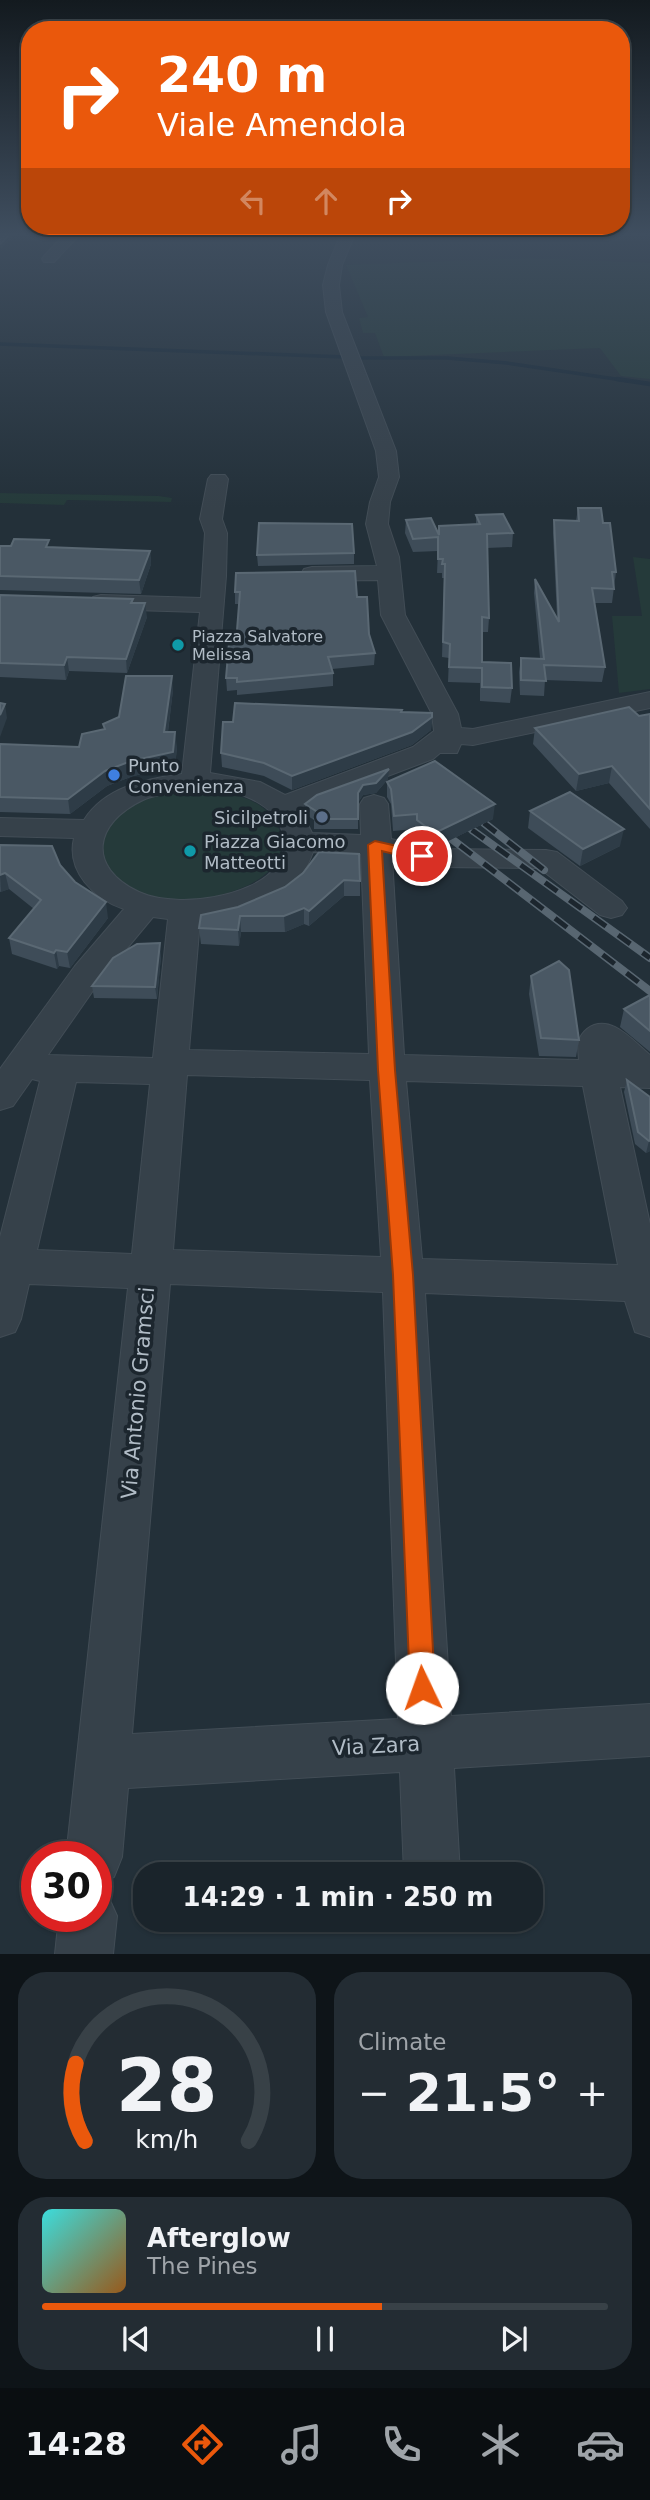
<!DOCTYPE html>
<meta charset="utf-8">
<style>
body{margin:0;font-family:"DejaVu Sans",sans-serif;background:#232c33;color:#f1f3f6;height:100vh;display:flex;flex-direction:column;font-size:26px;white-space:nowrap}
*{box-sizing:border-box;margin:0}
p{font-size:23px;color:#9fa4a9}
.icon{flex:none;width:38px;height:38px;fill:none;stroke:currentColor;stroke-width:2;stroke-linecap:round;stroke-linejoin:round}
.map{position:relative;height:1954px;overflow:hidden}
.details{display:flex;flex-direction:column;gap:18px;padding:18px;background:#0e1418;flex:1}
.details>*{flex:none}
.hud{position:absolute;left:21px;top:21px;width:609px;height:214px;border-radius:28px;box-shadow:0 2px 5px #0004,0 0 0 2px #384147;background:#ea580c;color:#fff;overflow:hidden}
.speed{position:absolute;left:21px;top:1841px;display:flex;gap:14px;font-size:35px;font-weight:700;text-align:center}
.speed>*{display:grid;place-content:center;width:91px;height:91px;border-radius:50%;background:#1a242b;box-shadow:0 2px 5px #0004,0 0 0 2px #384147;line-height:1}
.speed .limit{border:10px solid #d22;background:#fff;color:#111}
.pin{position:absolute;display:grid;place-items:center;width:60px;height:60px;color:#fff;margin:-30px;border:4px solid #fff;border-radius:50%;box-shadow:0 2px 7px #0007}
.me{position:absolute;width:77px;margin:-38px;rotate:357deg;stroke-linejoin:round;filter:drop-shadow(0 0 5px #0008)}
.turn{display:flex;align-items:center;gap:24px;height:147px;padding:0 21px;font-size:32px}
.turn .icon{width:91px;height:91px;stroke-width:2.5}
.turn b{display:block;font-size:49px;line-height:60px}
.lanes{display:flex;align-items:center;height:66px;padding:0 21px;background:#0003;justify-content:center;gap:35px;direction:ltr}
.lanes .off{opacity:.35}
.big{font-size:52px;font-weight:700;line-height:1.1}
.details .card{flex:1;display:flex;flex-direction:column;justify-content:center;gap:10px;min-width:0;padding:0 24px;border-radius:28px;background:#232c33}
.details .dial{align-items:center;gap:0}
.dial svg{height:182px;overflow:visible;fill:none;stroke:#384147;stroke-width:7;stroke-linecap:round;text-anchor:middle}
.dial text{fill:#f1f3f6;stroke:none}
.song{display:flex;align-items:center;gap:21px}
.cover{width:84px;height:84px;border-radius:10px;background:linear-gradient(135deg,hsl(180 70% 55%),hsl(30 70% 35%))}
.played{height:7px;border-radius:4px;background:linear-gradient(90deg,#ea580c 60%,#384147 60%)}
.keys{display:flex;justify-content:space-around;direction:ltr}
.heat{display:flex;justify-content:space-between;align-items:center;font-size:38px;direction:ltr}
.details .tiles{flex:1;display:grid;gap:18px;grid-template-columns:1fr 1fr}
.card:last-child{grid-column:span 2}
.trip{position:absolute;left:133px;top:1862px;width:410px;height:70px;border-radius:28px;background:#1a242b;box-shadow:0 2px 5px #0004,0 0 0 2px #384147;font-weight:700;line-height:70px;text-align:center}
.menu{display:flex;height:112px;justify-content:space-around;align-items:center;background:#0a0e11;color:#9fa4a9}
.menu .icon{width:49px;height:49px}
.menu .current{color:#ea580c}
.menu b{font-size:32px;color:#f1f3f6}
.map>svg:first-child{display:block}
.green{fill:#253a3a}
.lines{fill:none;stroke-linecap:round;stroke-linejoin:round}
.stream-far1{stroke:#172836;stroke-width:3.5}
.stream{stroke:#172836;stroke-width:4.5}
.minor-casing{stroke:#424d56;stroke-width:2}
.minor{fill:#36414a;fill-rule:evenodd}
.rail-casing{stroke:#586671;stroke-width:8}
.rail{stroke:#1c262e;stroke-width:5;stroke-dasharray:15;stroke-linecap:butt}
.wall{fill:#3e4c58}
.shaded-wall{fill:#2e3c47}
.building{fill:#4a5864;stroke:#5a6873;stroke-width:2}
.route{fill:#ea580c;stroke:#983908;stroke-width:2}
.culture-dot{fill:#0f9aa8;stroke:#1c262e;stroke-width:2.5}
.shop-dot{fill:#3f7fe0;stroke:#1c262e;stroke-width:2.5}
.service-dot{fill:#5c6f8a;stroke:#1c262e;stroke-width:2.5}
.labels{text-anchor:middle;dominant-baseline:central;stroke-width:7;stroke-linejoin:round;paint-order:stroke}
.far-poi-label{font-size:16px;fill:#b1bcc6;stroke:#1c262e;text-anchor:start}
.poi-label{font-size:18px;fill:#b1bcc6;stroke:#1c262e;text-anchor:start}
.near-street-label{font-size:21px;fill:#b1bcc6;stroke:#1c262e}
</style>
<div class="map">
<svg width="650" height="1954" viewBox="0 0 650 1954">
<rect width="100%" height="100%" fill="#233039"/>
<g class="green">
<path d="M530 258 650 263V379L621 376 600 348 384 357 375 333H363L359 318 368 317 346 265Z"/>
<path d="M0 493 159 496 172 498 171 502 67 500 64 505 0 503Z"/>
<path d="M633 557 650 559V689L619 693 612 616H642Z"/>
<path d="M193 789C223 791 262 795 277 825 316 899 113 935 103 855 102 849 100 840 102 834 117 800 161 793 193 789Z"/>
</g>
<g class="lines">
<g class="stream-far1">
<path d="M0 344 345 357"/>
<path d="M357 358H447L507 363 629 381"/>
</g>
<path class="stream" d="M617 379 650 384"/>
<g class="minor-casing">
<g id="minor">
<path d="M65 234H80L54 262H44L42 259 44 256Z"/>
<path d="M341 234H355L342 265 339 285 342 312 396 451 399 477 390 502 388 524 399 557 405 615 458 714 461 728 473 729 650 692V708L473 745 461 744 457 753H440L433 759 300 809 312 833 361 835 360 804 364 798 374 795 384 798 388 804 391 839 440 849 546 850 557 852 622 901 627 908 622 915 611 918 600 915 539 868 440 867 392 858 404 1055 579 1060C578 1047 576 1038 587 1029 610 1012 633 1041 650 1055V1088L620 1087 650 1224V1337L635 1332 625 1301 425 1293 451 1716 650 1704V1756L454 1768 460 1874H404L400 1772 128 1788 122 1857 114 1877 96 1884V1857H66L128 1288 29 1284 21 1319 15 1332 0 1337V1237L40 1081 32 1079 13 1106 0 1110V1069L75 966 124 909C94 899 66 871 74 838L0 836V818L84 820C105 787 145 779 182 774L200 612 101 609 93 607 89 602 93 597 101 595 201 598 205 533 200 519 208 479 211 475H225L228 479 222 519 227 533 226 576 210 773 260 782 285 795 413 747 434 731 432 714 381 615 378 580 312 581 304 579 301 574 304 569 312 567 377 566 366 524 370 502 379 477 376 451 326 312 323 285 328 265ZM195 788C212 790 231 790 247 797 264 804 279 816 283 834 293 885 217 901 180 900 166 899 152 898 139 892 86 867 94 823 143 800 159 793 178 791 195 788ZM313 852 361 854 369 1054 189 1050 200 920C246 917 297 899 313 852ZM153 917 168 919 153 1058 48 1055 99 982ZM187 1075 370 1080 381 1257 173 1250ZM406 1081 583 1086 618 1265 422 1259ZM76 1082 150 1084 132 1254 37 1250ZM170 1284 383 1292 398 1719 132 1734Z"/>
<path d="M96 1891 108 1896 117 1916 113 1954H55L59 1916H96Z"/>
</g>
</g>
<use href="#minor" class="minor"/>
<g class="rail-casing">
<g id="rail">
<path d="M484 823 544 870"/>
<path d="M436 827 650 991"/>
<path d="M472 830 650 958"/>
</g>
</g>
<use href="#rail" class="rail"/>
</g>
<g class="wall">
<path d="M578 508 603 523 616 572 612 603H594L605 667 602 682 545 680 544 696 520 695 519 672 521 658H540L534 593 535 579 557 617 553 533 554 520 576 521Z"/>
<path d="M476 515 513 533 512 547 487 548 489 618 488 632H482V662L512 688 510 703 480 701V683L448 682 449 658 442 657 444 578H442V573H437L438 551 413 552 405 533 406 520 439 535 476 524Z"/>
<path d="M0 546 150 551 151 564 141 594 0 590Z"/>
<path d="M354 553V564L258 566 257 555Z"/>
<path d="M235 592 357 597 375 653 374 665 332 669 333 673V686L237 695V690L227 691 226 678 236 643 239 604H235Z"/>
<path d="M0 595 133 599V603L147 617 127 673 69 671 66 680 0 677Z"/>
<path d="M173 690 168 732 177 747 175 767 133 776 107 786 70 814 0 812V744L79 747 104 729 103 724Z"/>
<path d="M401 712 432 717 431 730 412 745 292 790 264 776 222 767 221 753Z"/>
<path d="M650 714V829L609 783 576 791 533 744 535 728 639 716Z"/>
<path d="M388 779 376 793 363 795 358 802V829H314V820L305 814V804Z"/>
<path d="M387 782 493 819 438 846 428 844 416 835V829L393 831 391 804 387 797Z"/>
<path d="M530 811 620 846 580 866 528 828Z"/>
<path d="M0 845 60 865 108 918 70 968 59 966 57 969 12 954 9 938 34 909 9 889 0 892Z"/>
<path d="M303 873 360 881V896H344L309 926 304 924 285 932H241L239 946 201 944 199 928 238 907 285 887Z"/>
<path d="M161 956 157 999 94 998 92 986Z"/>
<path d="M531 976 579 1040 576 1057 539 1056 529 994Z"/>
<path d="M650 995V1052L620 1027 624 1009Z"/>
<path d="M627 1080 650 1097V1151L646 1153 635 1144 624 1092Z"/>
</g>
<g class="shaded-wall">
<path d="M11 234H17L1 249 0 244Z"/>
<path d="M150 551 151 564 141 594 139 580Z"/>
<path d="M145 603 147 617 127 673 126 659Z"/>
<path d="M67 657 69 671 66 680 64 665Z"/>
<path d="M172 676 173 690 166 747 164 732Z"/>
<path d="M5 704 7 718 0 737V715Z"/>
<path d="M432 717 431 730 412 745 292 790V776Z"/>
<path d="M175 732 177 747 175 767 133 776 107 786 70 814 68 799 105 771Z"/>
<path d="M612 766 609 783 576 791 579 774Z"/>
<path d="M389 769 388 779 376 793 363 795 358 803V793L363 785Z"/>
<path d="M495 804 493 819 438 846 439 831Z"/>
<path d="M624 829 620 846 580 866 583 849Z"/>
<path d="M5 873 9 889 1 892 0 875Z"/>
<path d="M344 880V896L309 926V911Z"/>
<path d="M106 902 108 918 70 968 67 952Z"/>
<path d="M304 908V924L285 932 284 916Z"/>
<path d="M240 916 241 932 239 946 238 930Z"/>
<path d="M160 943 161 956 157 999 155 987Z"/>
<path d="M56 950 59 966 57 969 54 953Z"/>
<path d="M650 1140V1151L646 1153 649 1141Z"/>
</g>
<g class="building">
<path d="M0 234H11L0 244Z"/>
<path d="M578 508H601L603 523H610L616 572H612L614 589 592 588 605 667 544 665 546 681 521 680V658L544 659 535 579 559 622 554 520 579 521Z"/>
<path d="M503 514 513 533 487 534 489 618 482 617V662L511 663 512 688 482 687V668L449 667 450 644 443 642 445 564H442L443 559H438V537L413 539 406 520 431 518 439 535V526L480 524 476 515Z"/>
<path d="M259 523 352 524 354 553 257 555Z"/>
<path d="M14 539 49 540 46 547 150 551 139 580 0 576V546H11Z"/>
<path d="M355 571 357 597H367L369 634 375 653 328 657 333 673 237 682V678H226L229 643H236L240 592H235L236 573Z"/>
<path d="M0 595 133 599 131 603H145L126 659 67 657 64 665 0 663Z"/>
<path d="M126 676H172L164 732H175L173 752 131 761 105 771 68 799 0 797V744L79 747 82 734 105 729 103 724 119 717Z"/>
<path d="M0 703 5 704 0 715Z"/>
<path d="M235 703 402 710 401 712 432 713V717L412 732 292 776 264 763 221 753 223 722H233Z"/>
<path d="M629 707 639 716 650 714V809L612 766 579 774 535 728Z"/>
<path d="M435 761 495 804 439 831 429 829 417 820V814L394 816 391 789 387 782Z"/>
<path d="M389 769 376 783 363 785 358 793V819H314L322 815 305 804 317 795Z"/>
<path d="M570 792 624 829 583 849 530 811Z"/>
<path d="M0 845 52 846 60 865 75 882 106 902 67 952 56 950 54 953 9 938 41 900 5 873 0 875Z"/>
<path d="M319 852 359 854 360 881 344 880 309 911 304 908 284 916H240L238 930 199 928 201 915 238 907 285 887 303 873Z"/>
<path d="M160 943 155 987 92 986 113 958 137 944Z"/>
<path d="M559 961 569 970 579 1040 541 1038 531 976Z"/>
<path d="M650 995V1031L624 1009Z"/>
<path d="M627 1080 650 1097V1140L649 1141 638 1132Z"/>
</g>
<linearGradient id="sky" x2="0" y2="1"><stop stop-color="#131a1f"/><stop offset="0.46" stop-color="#3f4e5f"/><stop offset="1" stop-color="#3f4e5f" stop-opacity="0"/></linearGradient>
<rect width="650" height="508" fill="url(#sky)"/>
<path class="route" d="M375 841 428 853 430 856 422 861 382 851 395 1070 413 1275 435 1688 431 1697 422 1701 414 1697 410 1688 393 1275 378 1070 368 845Z"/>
<g class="culture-dot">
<circle cx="178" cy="645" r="7"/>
<circle cx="190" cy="851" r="7"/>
</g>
<circle class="shop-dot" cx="114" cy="775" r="7"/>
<circle class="service-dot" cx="322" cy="817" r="7"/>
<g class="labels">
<g class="far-poi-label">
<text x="192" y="636">Piazza Salvatore<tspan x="192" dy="18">Melissa</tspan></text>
</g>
<g class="poi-label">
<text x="128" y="765">Punto<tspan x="128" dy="21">Convenienza</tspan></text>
<text x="308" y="817" text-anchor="end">Sicilpetroli</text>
<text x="204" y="841">Piazza Giacomo<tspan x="204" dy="21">Matteotti</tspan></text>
</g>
<g class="near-street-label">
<text transform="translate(138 1393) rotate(-85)">Via Antonio Gramsci</text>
<text transform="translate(376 1746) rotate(-3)">Via Zara</text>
</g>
</g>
</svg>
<div class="speed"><div class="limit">30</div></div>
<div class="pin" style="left:422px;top:856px;background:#d93025"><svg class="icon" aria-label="arrive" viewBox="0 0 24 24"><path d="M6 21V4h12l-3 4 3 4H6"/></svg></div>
<svg class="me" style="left:422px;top:1688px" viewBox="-20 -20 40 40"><circle r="19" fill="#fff"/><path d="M0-13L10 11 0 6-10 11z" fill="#ea580c"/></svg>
<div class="trip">14:29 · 1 min · 250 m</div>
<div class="hud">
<div class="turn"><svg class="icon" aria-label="right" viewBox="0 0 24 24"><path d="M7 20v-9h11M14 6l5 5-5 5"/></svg><div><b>240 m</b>Viale Amendola</div></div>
<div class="lanes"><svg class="icon off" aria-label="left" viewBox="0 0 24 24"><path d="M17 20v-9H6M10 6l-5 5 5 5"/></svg><svg class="icon off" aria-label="ahead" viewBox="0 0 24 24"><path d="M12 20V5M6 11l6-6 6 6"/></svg><svg class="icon" aria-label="right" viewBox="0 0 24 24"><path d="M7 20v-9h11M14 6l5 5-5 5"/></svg></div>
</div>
</div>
<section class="details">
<div class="tiles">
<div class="card dial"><svg viewBox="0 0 100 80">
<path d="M14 69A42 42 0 1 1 86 69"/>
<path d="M14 69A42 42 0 0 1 10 35" stroke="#ea580c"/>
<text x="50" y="56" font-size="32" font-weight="700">28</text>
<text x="50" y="72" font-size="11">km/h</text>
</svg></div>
<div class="card"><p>Climate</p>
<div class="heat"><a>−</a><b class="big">21.5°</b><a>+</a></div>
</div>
<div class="card">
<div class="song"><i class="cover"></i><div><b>Afterglow</b><p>The Pines</p></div></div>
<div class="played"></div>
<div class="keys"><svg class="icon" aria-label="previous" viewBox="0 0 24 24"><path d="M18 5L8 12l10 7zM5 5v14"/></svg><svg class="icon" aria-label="pause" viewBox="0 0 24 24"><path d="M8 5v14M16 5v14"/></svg><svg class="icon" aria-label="next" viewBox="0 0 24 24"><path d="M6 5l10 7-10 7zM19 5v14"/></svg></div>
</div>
</div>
</section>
<nav class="menu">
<b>14:28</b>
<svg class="icon current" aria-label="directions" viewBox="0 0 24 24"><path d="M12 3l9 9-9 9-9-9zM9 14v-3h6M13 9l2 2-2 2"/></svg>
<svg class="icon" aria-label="music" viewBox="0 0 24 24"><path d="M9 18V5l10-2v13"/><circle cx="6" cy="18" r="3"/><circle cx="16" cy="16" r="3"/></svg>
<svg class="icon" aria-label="phone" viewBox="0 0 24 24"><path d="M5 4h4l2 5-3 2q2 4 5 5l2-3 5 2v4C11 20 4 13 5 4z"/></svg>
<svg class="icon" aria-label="climate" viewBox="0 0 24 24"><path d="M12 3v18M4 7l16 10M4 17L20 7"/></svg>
<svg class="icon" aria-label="car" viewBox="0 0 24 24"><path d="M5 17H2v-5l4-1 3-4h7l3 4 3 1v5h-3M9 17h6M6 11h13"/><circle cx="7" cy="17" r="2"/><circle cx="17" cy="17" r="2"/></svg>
</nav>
